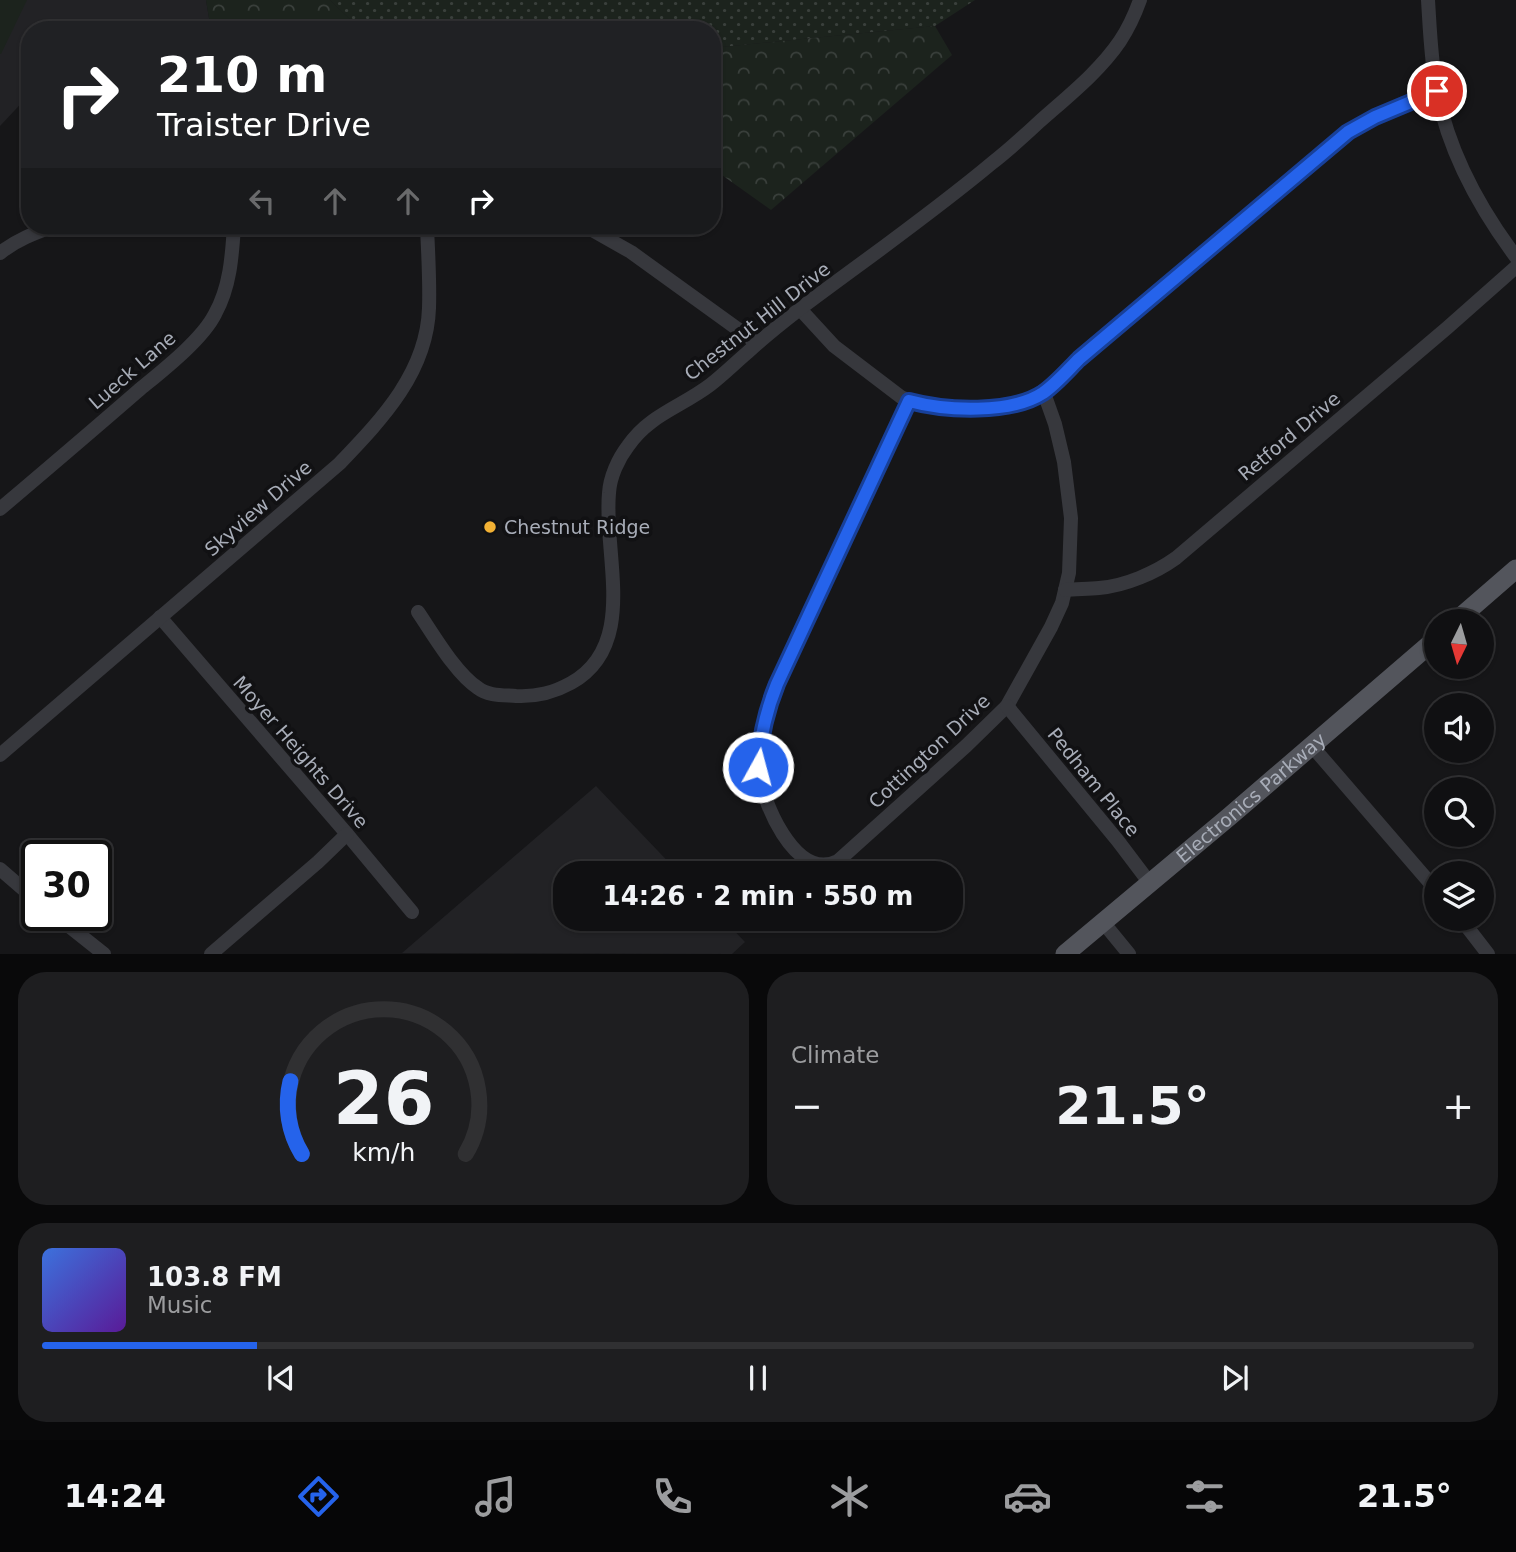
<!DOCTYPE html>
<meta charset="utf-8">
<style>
body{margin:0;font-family:"DejaVu Sans",sans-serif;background:#1e1e20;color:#f1f3f6;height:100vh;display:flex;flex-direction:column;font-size:26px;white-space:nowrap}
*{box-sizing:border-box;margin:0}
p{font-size:23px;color:#9c9d9f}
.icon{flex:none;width:38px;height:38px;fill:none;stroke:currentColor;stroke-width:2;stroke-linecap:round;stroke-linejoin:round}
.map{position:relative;height:954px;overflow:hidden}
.side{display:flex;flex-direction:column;gap:18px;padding:18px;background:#09090a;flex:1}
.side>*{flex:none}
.top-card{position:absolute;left:21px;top:21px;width:700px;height:214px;border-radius:28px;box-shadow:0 2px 5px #0004,0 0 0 2px #303032;background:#202124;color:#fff;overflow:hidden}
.needle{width:46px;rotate:185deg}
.tools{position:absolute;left:1424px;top:609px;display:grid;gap:14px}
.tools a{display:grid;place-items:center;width:70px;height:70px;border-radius:50%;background:#101012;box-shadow:0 2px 5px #0004,0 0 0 2px #303032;font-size:35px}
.speed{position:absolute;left:21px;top:840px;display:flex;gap:14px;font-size:35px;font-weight:700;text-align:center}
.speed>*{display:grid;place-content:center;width:91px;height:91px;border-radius:50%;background:#101012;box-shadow:0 2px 5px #0004,0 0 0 2px #303032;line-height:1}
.speed .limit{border:4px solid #111;border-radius:10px;background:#fff;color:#111}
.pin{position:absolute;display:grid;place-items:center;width:60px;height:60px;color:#fff;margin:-30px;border:4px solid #fff;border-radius:50%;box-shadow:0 2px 7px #0007}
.me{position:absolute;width:77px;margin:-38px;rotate:7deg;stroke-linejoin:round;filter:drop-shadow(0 0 5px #0008)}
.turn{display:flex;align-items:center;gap:24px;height:147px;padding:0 21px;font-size:32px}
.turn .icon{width:91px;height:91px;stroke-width:2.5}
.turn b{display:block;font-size:49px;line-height:60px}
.lanes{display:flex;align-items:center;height:66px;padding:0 21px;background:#0003;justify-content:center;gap:35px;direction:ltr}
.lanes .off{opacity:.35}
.big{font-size:52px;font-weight:700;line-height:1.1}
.side .tile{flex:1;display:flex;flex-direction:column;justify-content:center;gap:10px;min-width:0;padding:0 24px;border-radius:28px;background:#1e1e20}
.side .dial{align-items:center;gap:0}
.dial svg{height:182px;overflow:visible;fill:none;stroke:#303032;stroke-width:7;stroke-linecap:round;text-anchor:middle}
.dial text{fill:#f1f3f6;stroke:none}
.song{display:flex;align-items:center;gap:21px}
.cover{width:84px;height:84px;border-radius:10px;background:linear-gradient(135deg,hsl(220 70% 55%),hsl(270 70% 35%))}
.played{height:7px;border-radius:4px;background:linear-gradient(90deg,#2563eb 15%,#303032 15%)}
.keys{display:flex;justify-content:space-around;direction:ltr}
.heat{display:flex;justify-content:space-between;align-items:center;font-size:38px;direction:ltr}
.side .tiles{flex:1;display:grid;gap:18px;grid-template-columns:1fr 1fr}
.tile:last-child{grid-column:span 2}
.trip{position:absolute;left:553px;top:861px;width:410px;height:70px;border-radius:28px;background:#101012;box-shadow:0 2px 5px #0004,0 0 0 2px #303032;font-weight:700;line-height:70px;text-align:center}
.tabs{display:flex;height:112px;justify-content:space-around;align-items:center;background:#060607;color:#9c9d9f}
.tabs .icon{width:49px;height:49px}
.tabs .current{color:#2563eb}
.tabs b{font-size:32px;color:#f1f3f6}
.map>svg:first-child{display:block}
.built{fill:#222225}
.grass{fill:url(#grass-dots)}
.forest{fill:url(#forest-crowns)}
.pitch{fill:#1c231d}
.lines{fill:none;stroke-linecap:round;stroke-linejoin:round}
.minor{stroke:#37383d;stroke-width:14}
.major{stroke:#53555c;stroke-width:19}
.route-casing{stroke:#184099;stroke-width:18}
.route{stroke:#2563eb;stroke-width:12}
.poi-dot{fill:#f2b134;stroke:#111113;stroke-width:2.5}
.labels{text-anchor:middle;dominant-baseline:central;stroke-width:7;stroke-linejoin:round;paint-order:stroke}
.street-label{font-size:19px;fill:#a8adb8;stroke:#111113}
.poi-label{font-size:19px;fill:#a8adb8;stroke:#111113;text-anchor:start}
</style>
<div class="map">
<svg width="1516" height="954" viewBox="0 0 1516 954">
<defs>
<pattern id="grass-dots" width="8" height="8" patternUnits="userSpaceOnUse" patternTransform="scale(1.75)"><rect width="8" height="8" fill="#1c231d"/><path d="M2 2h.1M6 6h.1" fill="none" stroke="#3a403c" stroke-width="1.8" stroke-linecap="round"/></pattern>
<pattern id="forest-crowns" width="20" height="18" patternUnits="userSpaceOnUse" patternTransform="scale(1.75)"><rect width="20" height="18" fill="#1c231d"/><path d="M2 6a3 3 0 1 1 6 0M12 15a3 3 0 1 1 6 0" fill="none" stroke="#3a403c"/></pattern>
</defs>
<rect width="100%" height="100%" fill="#161618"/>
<g class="built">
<path d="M0 0H206L211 30H30V94L0 126Z"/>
<path d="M596 786 679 873H565V919H723L745 942 732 954 402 953Z"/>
</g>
<path class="grass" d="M330 0H975L935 26 712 48V30H361Z"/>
<g class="forest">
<path d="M206 0H330L361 30H211Z"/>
<path d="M935 26 952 55 771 210 712 168V48Z"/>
</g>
<path class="pitch" d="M0 0H27L1 54H0Z"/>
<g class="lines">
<g class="minor">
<path d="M1428 0C1430 31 1431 62 1437 92 1449 152 1480 209 1516 257"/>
<path d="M585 226 631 252 757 343"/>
<path d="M0 253C16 240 35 233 54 226"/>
<path d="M800 309 834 346 901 397C935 413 1012 414 1043 393 1056 384 1068 370 1079 359L1348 132 1375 117 1437 91"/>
<path d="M909 401 784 667C772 698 756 733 758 766 760 798 795 883 838 861L966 746 1007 706 1051 627 1062 603 1069 573 1071 518 1064 462 1055 424 1044 393"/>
<path d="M0 509C46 470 93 430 139 390 162 371 202 340 215 314 230 287 232 257 234 226"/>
<path d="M1065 590C1076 589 1088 589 1099 588 1125 586 1155 573 1176 558L1447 328 1516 267"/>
<path d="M418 612C433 634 456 674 478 688 488 696 504 695 516 696 537 697 553 693 571 683 639 645 603 555 609 493 610 477 618 459 628 446 649 415 681 407 710 385 723 375 735 363 748 352 765 336 783 322 801 308 865 260 931 214 992 163 1009 150 1024 136 1039 122 1067 97 1099 72 1120 41 1128 29 1135 14 1140 0"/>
<path d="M160 617 347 834 412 912"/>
<path d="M1007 706 1118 841 1149 882"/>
<path d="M1311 745 1437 891"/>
<path d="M0 755 339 464C381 420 427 373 429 308 430 280 428 253 427 226"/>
<path d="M0 869 37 901"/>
<path d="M55 915 104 954"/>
<path d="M1461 919 1488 954"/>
<path d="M1102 921 1129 954"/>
<path d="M211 954 318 862 347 834"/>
</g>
<g class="major">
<path d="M1456 621 1516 569"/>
<path id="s1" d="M1065 954 1230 816 1437 638"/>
</g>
</g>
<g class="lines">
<g class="route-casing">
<path id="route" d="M758 767C760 738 766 711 777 684L909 401C946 411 1011 414 1043 393 1056 384 1068 370 1079 359L1348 132 1375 117 1437 91"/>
</g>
<use href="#route" class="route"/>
</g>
<circle class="poi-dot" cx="490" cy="527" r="7"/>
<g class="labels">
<g class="street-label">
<text transform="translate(757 321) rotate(-38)">Chestnut Hill Drive</text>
<text transform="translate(132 370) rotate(-41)">Lueck Lane</text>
<text transform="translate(1289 436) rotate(-40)">Retford Drive</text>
<text transform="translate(258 508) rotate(-41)">Skyview Drive</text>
<text transform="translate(929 751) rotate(-43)">Cottington Drive</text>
<text transform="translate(301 752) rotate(49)">Moyer Heights Drive</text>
<text transform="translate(1094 782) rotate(51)">Pedham Place</text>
<text stroke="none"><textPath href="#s1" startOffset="243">Electronics Parkway</textPath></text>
</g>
<g class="poi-label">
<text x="504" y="527">Chestnut Ridge</text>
</g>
</g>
</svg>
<div class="tools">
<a><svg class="needle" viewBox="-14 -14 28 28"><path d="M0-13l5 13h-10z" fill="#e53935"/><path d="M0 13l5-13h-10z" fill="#9c9d9f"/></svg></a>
<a><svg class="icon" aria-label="sound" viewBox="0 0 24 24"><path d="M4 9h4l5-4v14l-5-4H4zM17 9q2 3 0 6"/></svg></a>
<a><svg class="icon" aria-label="search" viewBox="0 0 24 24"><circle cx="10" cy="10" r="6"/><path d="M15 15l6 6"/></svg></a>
<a><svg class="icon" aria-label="layers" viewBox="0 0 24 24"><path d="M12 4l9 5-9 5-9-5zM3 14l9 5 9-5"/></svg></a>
</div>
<div class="speed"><div class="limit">30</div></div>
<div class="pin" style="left:1437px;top:91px;background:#d93025"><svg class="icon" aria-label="arrive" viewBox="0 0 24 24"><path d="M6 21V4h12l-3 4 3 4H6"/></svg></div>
<svg class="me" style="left:758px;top:767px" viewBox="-20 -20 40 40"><circle r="17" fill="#2563eb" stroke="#fff" stroke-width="3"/><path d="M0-11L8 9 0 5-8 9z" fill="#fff"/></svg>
<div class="trip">14:26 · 2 min · 550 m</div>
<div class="top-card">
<div class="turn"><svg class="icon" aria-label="right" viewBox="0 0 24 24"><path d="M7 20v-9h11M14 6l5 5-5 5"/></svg><div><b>210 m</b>Traister Drive</div></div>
<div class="lanes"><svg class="icon off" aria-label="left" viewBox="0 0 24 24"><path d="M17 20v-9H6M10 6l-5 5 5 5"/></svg><svg class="icon off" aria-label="ahead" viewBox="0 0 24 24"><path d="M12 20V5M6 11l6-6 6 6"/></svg><svg class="icon off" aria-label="ahead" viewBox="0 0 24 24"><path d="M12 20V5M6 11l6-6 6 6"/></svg><svg class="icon" aria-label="right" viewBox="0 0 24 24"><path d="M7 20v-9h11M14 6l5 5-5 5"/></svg></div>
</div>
</div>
<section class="side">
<div class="tiles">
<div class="tile dial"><svg viewBox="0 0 100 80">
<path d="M14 69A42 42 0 1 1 86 69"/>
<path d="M14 69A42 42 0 0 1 9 37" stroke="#2563eb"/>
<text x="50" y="56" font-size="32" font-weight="700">26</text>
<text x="50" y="72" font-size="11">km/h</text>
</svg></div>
<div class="tile"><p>Climate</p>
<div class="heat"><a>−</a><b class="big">21.5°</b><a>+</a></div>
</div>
<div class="tile">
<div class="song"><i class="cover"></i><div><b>103.8 FM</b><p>Music</p></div></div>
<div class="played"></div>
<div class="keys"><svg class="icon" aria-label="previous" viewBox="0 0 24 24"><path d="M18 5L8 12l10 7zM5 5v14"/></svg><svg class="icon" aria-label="pause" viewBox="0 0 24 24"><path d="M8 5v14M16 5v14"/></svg><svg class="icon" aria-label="next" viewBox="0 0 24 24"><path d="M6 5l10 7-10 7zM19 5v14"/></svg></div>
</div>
</div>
</section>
<nav class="tabs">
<b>14:24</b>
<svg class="icon current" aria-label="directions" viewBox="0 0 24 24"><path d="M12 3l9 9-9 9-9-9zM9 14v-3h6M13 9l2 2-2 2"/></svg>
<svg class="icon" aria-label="music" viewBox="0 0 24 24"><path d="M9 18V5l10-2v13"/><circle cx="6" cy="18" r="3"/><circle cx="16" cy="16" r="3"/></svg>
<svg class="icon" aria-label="phone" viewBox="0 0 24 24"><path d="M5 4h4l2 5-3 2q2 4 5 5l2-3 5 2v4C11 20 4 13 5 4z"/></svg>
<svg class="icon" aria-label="climate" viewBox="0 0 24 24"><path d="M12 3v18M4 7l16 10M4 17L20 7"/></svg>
<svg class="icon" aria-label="car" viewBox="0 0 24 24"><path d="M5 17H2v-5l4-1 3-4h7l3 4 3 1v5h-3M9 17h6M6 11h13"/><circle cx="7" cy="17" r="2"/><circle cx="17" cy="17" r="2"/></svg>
<svg class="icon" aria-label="filters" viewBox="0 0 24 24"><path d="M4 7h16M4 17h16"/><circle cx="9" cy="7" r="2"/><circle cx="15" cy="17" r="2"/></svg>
<b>21.5°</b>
</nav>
